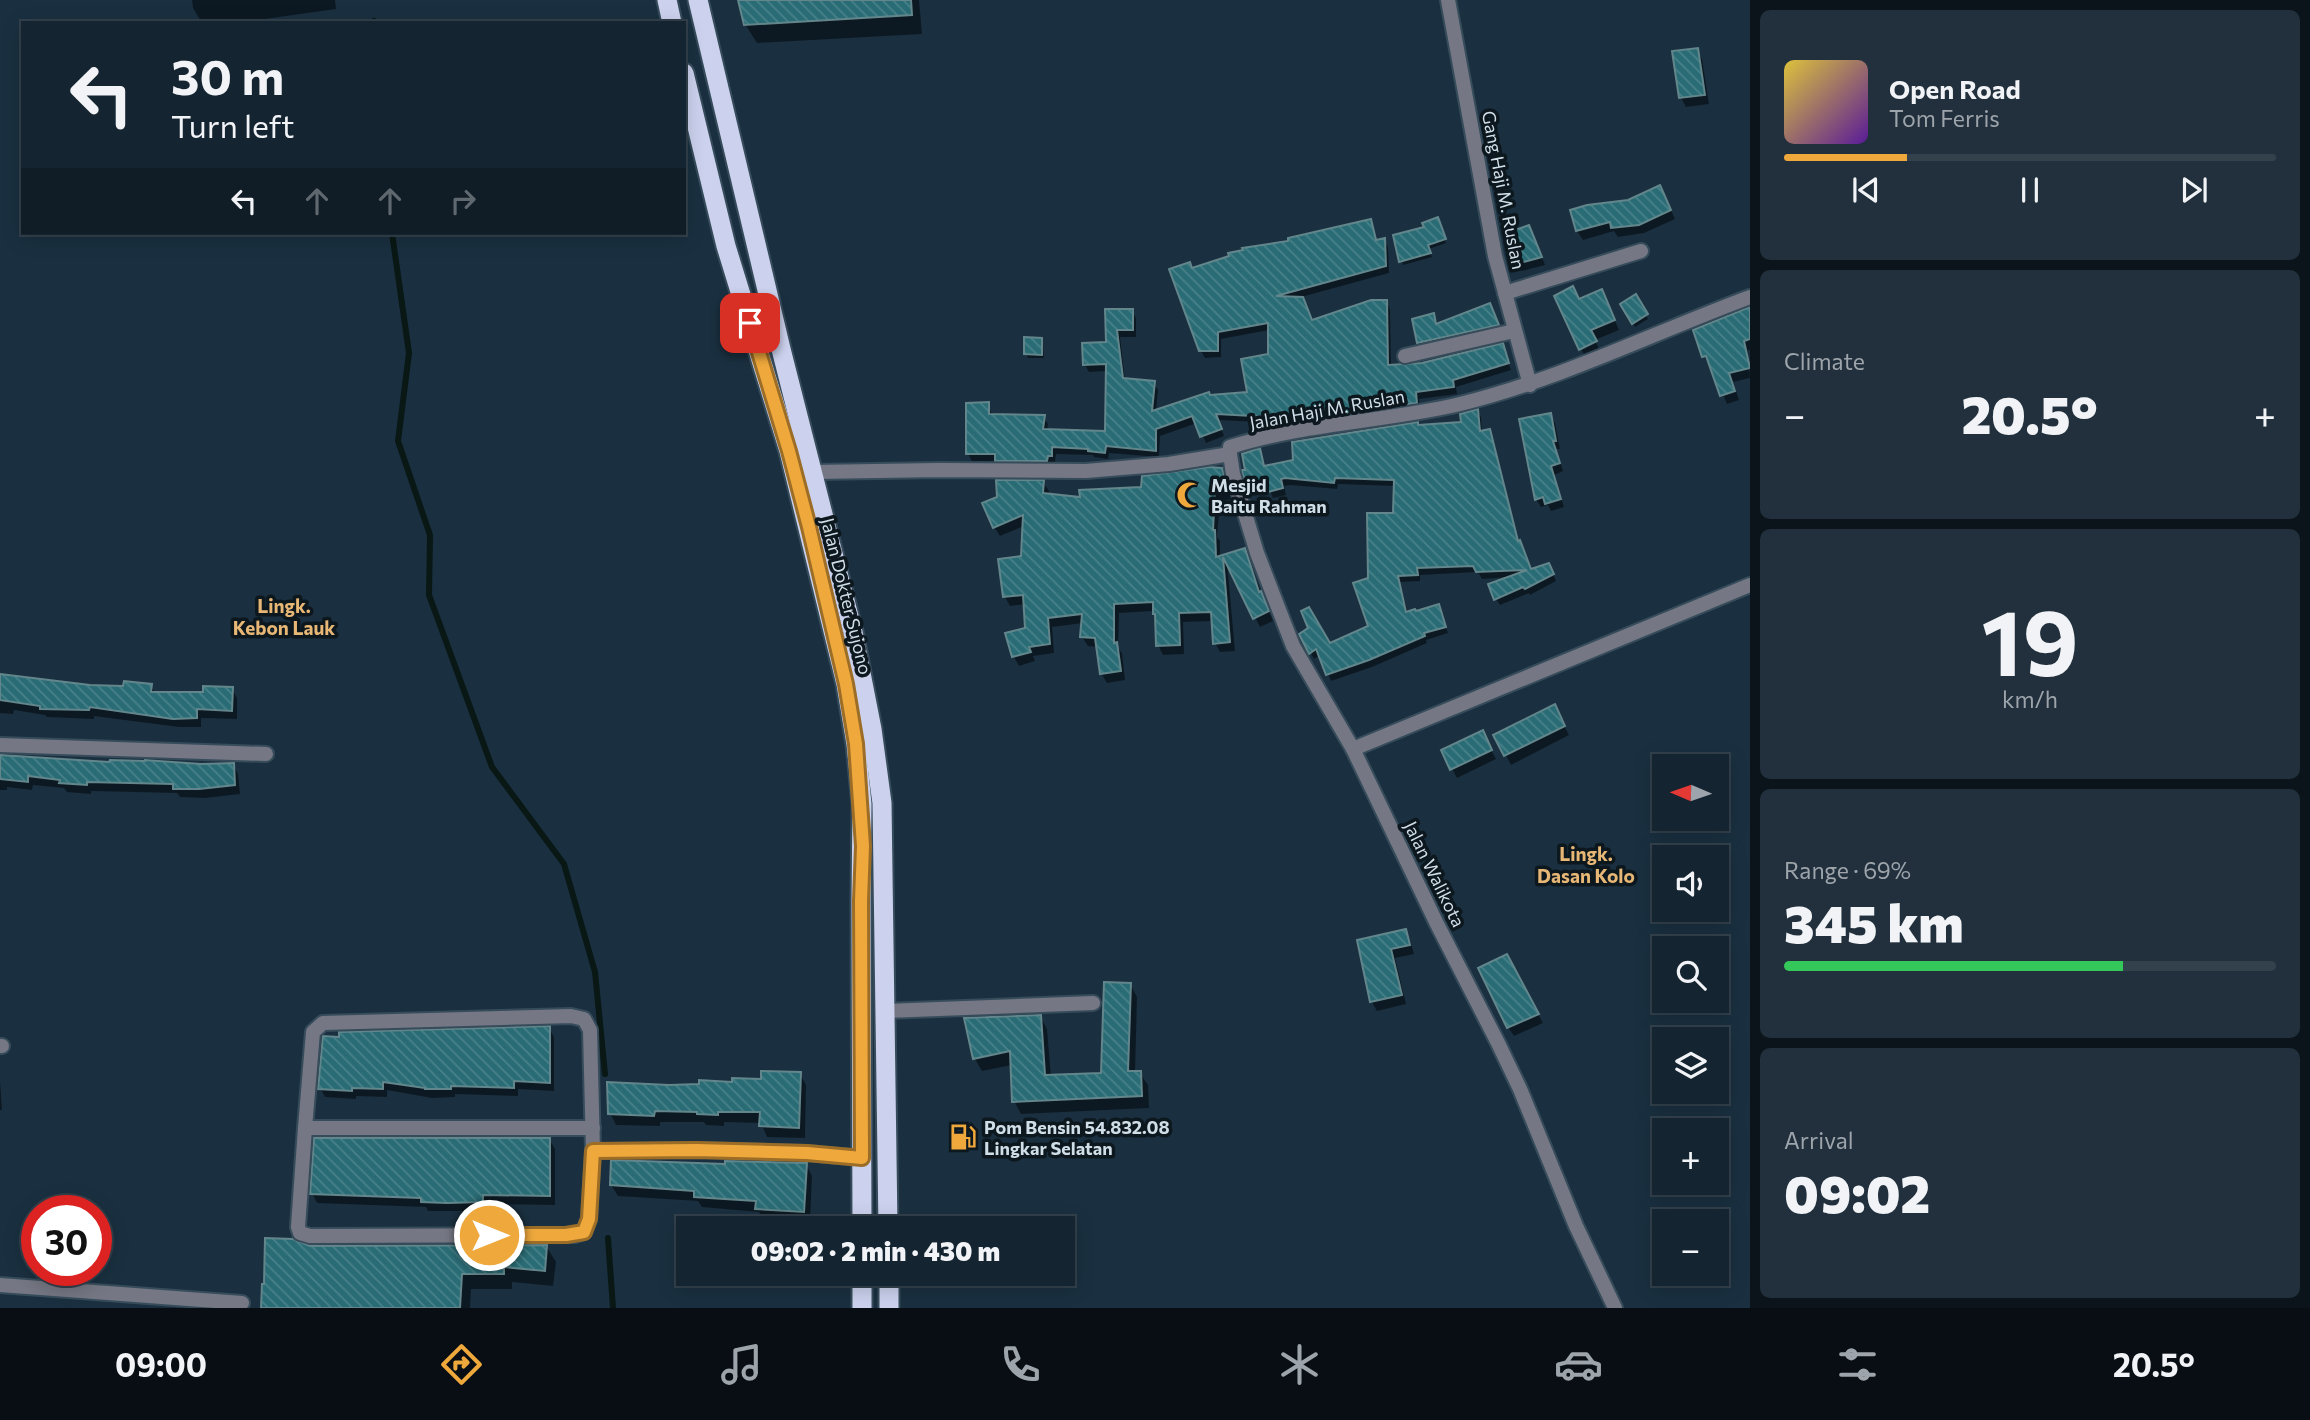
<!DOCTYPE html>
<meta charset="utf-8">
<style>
body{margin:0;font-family:Commissioner,sans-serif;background:#21303c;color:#f1f3f6;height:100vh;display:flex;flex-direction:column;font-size:26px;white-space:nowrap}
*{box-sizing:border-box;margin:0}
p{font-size:23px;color:#9da4ab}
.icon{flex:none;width:38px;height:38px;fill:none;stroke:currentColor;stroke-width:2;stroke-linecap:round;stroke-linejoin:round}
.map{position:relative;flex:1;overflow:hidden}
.details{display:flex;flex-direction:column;gap:10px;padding:10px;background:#0b141a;width:560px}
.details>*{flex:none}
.top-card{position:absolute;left:21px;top:21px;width:665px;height:214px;border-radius:0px;box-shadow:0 4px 18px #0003,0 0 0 2px #33414c;background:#142430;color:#f1f3f6;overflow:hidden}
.needle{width:46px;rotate:272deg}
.buttons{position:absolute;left:1652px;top:754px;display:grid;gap:14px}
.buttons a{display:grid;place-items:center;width:77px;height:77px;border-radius:0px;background:#142430;box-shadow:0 4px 18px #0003,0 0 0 2px #33414c;font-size:35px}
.speed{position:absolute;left:21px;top:1195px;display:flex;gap:14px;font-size:35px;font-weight:700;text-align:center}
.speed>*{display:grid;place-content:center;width:91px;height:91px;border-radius:50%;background:#142430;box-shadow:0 4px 18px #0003,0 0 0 2px #33414c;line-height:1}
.speed .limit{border:10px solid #d22;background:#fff;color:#111}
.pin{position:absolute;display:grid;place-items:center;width:60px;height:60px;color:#fff;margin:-30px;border-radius:14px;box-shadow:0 4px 10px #0006}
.me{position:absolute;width:77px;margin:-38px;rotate:90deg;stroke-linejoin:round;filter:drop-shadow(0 0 5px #0008)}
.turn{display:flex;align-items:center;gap:24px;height:147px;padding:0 35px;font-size:32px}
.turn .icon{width:91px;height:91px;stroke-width:2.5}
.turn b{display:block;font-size:49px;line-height:60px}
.lanes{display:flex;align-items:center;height:66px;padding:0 35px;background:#0003;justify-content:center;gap:35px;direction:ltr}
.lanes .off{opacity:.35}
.big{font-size:52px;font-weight:800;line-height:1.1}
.details .tile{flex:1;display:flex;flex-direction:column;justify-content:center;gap:10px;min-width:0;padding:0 24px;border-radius:10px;background:#21303c}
.details .dial{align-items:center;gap:0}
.dial b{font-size:91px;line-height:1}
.song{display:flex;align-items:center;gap:21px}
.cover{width:84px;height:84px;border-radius:10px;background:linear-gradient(135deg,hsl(50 70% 55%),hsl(270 70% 35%))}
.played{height:7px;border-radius:4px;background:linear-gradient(90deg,#eea83c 25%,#33414c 25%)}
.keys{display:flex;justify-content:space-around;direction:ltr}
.heat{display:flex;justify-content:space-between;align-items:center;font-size:38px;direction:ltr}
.charge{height:10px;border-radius:5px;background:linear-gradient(90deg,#34c759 69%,#33414c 0)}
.trip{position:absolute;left:676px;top:1216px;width:399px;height:70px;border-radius:0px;background:#142430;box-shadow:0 4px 18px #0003,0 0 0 2px #33414c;font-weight:800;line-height:70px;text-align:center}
.tab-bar{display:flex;height:112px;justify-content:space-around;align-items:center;background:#080e13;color:#9da4ab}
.tab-bar .icon{width:49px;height:49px}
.tab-bar .selected{color:#eea83c}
.tab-bar b{font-size:32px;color:#f1f3f6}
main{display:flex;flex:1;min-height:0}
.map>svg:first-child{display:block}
.shadow{fill:#0007}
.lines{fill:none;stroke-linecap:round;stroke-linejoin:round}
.stream{stroke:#091814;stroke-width:6}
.building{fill:url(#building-back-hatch);stroke:#62868b;stroke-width:2}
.minor-casing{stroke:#374c5b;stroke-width:18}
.trunk-casing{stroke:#374c5b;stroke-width:23}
.minor{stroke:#757884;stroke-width:14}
.trunk{stroke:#ccd2ee;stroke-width:19}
.route-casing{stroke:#9b6d27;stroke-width:18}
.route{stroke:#eea83c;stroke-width:12}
.labels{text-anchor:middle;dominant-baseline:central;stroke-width:7;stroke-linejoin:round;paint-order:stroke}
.street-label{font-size:18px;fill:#d0dee8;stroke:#0d171e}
.poi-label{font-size:18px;font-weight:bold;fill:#d0dee8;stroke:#0d171e;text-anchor:start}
.neighbourhood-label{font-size:19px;font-weight:bold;fill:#e7b776;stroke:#0d171e}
</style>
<main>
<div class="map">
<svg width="1750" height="1308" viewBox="0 0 1750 1308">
<defs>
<pattern id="building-back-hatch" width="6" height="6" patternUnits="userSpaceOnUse" patternTransform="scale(1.75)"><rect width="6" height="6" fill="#2a6c75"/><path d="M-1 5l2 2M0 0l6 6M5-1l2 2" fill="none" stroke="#488189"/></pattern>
</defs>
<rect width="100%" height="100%" fill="#1a3040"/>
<g class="shadow">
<path d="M192 0H335L336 9 237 23H202L193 8Z"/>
<path d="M740 0H919L922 34 757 43 745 24Z"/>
<path d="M1697 49 1702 59 1709 104 1686 107 1681 98Z"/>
<path d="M1665 197 1675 219 1644 233 1618 237 1614 231 1583 240 1577 231 1572 211Z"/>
<path d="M1370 221 1377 242 1384 240 1388 247 1389 273 1301 297 1312 322 1386 302 1390 309 1391 367 1422 365 1502 345 1511 370 1456 387 1457 394 1419 399 1420 410 1316 425 1218 420 1224 436 1206 443 1197 423 1160 436 1159 457 1109 453 1108 459 1094 457 1093 455 1056 454 1055 462H1051L1050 468 1001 467 997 461H972L968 454 988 404 992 415 1043 417 1048 424 1047 431 1107 433V371L1089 372 1085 365 1107 344V311H1132L1136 318V337H1120L1125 380 1154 383 1158 390 1156 411 1210 397 1249 393 1270 355 1269 330 1221 339V357L1205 358 1201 351 1192 270Z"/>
<path d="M1439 223 1446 243 1429 249 1432 257 1403 265 1396 237Z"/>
<path d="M1532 234 1545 265 1522 271 1517 263Z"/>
<path d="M1602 291 1619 330 1595 340 1600 351 1586 358 1581 349 1579 301Z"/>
<path d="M1635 296 1648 319 1635 327 1622 304Z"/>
<path d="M1489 305 1503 334 1424 352 1419 343 1414 320 1433 315 1439 325Z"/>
<path d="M1750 309V350H1748L1750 378 1733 382 1739 400 1727 404 1711 365H1709L1704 356Z"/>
<path d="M1041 339 1043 343 1044 358H1028L1026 354Z"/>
<path d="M1477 411 1481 417 1482 432 1489 431 1493 437 1518 541 1531 571H1552L1556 581 1530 595 1529 593 1500 605 1496 599 1509 577 1482 579 1478 572 1420 575V581L1400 582 1408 613H1416L1438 606 1448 633 1426 640 1427 643 1372 667 1331 681 1320 655 1314 659 1301 635 1330 645 1371 627 1369 579 1394 515 1396 486 1338 484 1337 489 1290 485 1284 486 1286 495 1273 498 1269 488 1252 492 1249 487 1275 482 1274 479 1248 484 1259 450 1266 468 1418 426 1463 424Z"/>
<path d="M1550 415 1555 423 1560 449H1556L1563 471 1554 475 1564 507 1551 511 1548 505 1541 507 1536 499Z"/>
<path d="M1221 470 1227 480 1232 499 1220 501 1217 537 1220 541V558L1244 550 1273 621 1260 627 1227 562 1235 651 1220 652 1215 643 1213 621 1183 622 1184 654 1163 655 1158 645 1157 619 1154 611 1119 613 1118 648 1122 653 1125 680 1107 683 1101 673 1098 647 1088 646 1082 637 1083 623 1052 627 1054 653 1033 656 1035 661 1019 666 1014 657 1026 629V604L1010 606 1005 597 1023 558 1024 526 1000 536 994 527 1043 482 1049 491 1048 496 1081 499 1143 488Z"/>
<path d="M0 676 61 684 125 688 151 686 156 694H204L232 689 237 698V719L201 718V727H179L94 716V719L47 717 45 715 14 710 13 714 0 713Z"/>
<path d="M1559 716 1569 735 1511 765 1496 736Z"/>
<path d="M1485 739 1496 759 1457 778 1443 751Z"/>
<path d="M0 756 111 764 201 766 233 764 238 774 240 794 205 798 180 797 177 793 91 791V794L67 792 64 788 33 785 32 790 7 787V790H0Z"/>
<path d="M1405 931 1410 940 1414 954 1395 958 1406 1004 1377 1011 1372 1002 1359 941Z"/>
<path d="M1506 956 1543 1023 1514 1036 1508 1027Z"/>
<path d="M1130 984 1137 997 1135 1073H1140L1148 1085 1149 1108 1021 1114 1014 1101 1012 1065 982 1071 975 1059 967 1019 1040 1016 1047 1029 1051 1077 1103 1074Z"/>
<path d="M549 1028 554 1037V1091L518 1089V1096L455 1094V1097L432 1098 387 1090V1097L356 1096V1099L325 1097 320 1088Z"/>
<path d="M800 1074 806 1085 805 1138 767 1137 761 1123 724 1122V1126L706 1125 704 1122H660V1126L616 1125 610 1113 701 1086 763 1081Z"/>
<path d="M0 1080 2 1110H0Z"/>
<path d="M549 1139 555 1149V1205L487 1204V1211H428L426 1207 317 1203 312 1193Z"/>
<path d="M806 1164 812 1176 810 1223 764 1220 759 1212 702 1207 698 1201 618 1196 611 1185 726 1166Z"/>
<path d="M546 1246 556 1262 553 1286 512 1282V1289H471L470 1308H263L310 1247Z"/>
</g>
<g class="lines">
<g class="stream">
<path d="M374 21 375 23"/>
<path d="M392 233 409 353 398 441 430 535 429 595 492 767 564 864 595 972 605 1074"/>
<path d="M608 1238 613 1308"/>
</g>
</g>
<g class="building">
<path d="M738 0H911L912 15 744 25Z"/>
<path d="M1698 48 1705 95 1679 98 1672 51Z"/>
<path d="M1660 185 1671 210 1639 225 1611 228 1610 222 1576 231 1570 210 1587 205 1628 200Z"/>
<path d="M1438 217 1446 239 1428 245 1431 253 1399 262 1393 235 1424 227 1422 223Z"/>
<path d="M1371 219 1376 240 1385 238 1386 266 1276 296 1303 297 1312 320 1371 300H1387L1388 365 1422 363 1503 343 1509 363 1453 380 1454 387 1416 392 1417 403 1401 405 1311 419 1216 414 1222 429 1200 437 1192 416 1156 429V451L1106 446 1105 453 1088 451V449L1052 447V456H1048L1047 461H995V454H966V403L989 402V414L1045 415 1043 429 1105 431 1106 364 1083 365 1082 343 1106 342 1105 309H1133V330H1117L1123 378 1155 381 1152 411 1209 392 1210 395 1247 392 1241 359 1268 354V323L1218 332V351H1199L1169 269 1190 262 1192 268 1229 256 1228 253 1243 250 1242 248 1288 241V238Z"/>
<path d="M1529 225 1542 257 1516 264 1507 233Z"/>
<path d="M1573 286 1579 299 1602 289 1615 320 1591 330 1597 341 1579 350 1554 296Z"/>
<path d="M1636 294 1648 314 1632 324 1620 304Z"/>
<path d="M1490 303 1499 325 1417 343 1412 319 1434 313 1436 324Z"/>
<path d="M1750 307V339L1744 341 1750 368 1729 373 1735 391 1720 396 1706 356 1702 357 1693 330Z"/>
<path d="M1024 337 1042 338V355L1024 354Z"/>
<path d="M1478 409 1480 431 1490 429 1518 541 1520 540 1531 569 1549 563 1554 574 1525 589 1523 587 1494 600 1488 584 1527 570 1476 572 1473 566 1417 568 1418 575 1398 576 1406 612 1415 609 1416 611 1439 604 1446 627 1424 633 1425 636 1369 660 1326 675 1316 649 1309 654 1299 634 1308 628 1301 611 1309 607 1330 643 1368 626 1353 583 1368 578 1367 513H1393L1394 480 1335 478 1334 483 1285 478 1281 479 1283 488 1268 492 1266 482 1247 486 1242 472V470H1245L1242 454 1260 448 1264 466 1293 460 1292 442 1418 422V425L1461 422 1460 414Z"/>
<path d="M1551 413 1556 441H1553L1560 463 1551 466 1561 499 1545 504 1543 497 1535 500 1519 419Z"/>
<path d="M1209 467 1222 468 1228 489 1215 492 1213 530H1215L1216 557 1245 548 1259 592 1261 591 1269 611 1253 619 1223 557 1230 642 1213 644 1211 612 1179 613 1180 645 1156 646 1155 614H1153V602L1114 604V643L1117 642 1121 671 1100 674 1095 638 1080 637 1082 614 1048 618 1050 644 1029 647 1031 652 1012 657 1005 633 1025 628 1023 595 1003 597 998 559 1021 556 1023 515 993 528 982 503 997 497 996 480H1044L1043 493 1080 497 1079 490 1141 487 1142 476Z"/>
<path d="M0 674 90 685 123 686 124 681 152 684 151 692H203V686L233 687 232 711 197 709V718L173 719 90 707 89 710 40 709V706L0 700Z"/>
<path d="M1555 704 1565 726 1504 756 1493 735Z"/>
<path d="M1483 730 1492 750 1450 770 1441 750Z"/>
<path d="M0 755 109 762 110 760 145 761V760L201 764 234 763 235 785 199 789H173V784L87 782V785L59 783 60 780 28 776V782L0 779Z"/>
<path d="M1406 929 1410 945 1391 949 1402 995 1370 1002 1357 940Z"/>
<path d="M1507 954 1539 1014 1507 1028 1478 968Z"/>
<path d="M1104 982 1131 983 1128 1071H1141L1142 1096 1012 1102 1010 1051 973 1059 964 1018 1041 1015 1045 1075 1101 1073Z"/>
<path d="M550 1026V1083L514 1081V1088L451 1086V1089H425V1088L383 1082V1089L352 1088V1091L318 1089 323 1036 339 1037V1032Z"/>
<path d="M761 1071 801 1072 799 1128 759 1126 760 1112H718V1115L697 1114V1112L655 1111 654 1116 608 1114 607 1082 669 1085 699 1084V1080L732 1082V1078L761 1079Z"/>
<path d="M314 1138H550V1196L483 1195V1202L447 1203 421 1202V1198L310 1194Z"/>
<path d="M611 1160 725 1164V1161L807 1163 804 1212 755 1209 756 1201 694 1197V1191L610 1185Z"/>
<path d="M265 1238 293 1239 310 1246 547 1245 545 1271 504 1267V1274H462L460 1308H261L262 1284H264Z"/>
</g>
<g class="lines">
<g class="minor-casing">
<g id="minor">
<path d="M1448 0 1495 256 1530 385"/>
<path d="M1505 293 1641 251"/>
<path d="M1405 356 1514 331"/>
<path d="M1230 454 1233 474 1257 553 1293 646 1353 749 1437 924 1498 1043 1520 1089 1576 1226 1615 1308"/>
<path d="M1230 454V447C1305 423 1384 422 1460 404 1561 379 1653 333 1750 297"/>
<path d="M814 472 939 470 1086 471 1169 464 1230 454"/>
<path d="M0 745 266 754"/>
<path d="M1353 749 1750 585"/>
<path d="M886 1011 1093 1003"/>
<path d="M0 1046H2"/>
<path d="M305 1128 313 1032 323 1023 571 1016 584 1019 590 1030 593 1151 696 1150 807 1153 862 1158"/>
<path d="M593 1151 589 1219 584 1232 575 1235 310 1236 300 1233 298 1227 305 1128H593"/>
<path d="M0 1285 242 1303"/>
</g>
</g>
<g class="trunk-casing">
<g id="trunk">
<path d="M667 0 672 23"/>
<path d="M698 0 781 349 853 632 872 729 882 803 888 1228"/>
<path d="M684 73 726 246 789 451 846 684 856 744 862 804 861 901 862 1228"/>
<path d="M889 1274V1308"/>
<path d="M862 1308V1274"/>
</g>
</g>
<use href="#minor" class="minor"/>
<use href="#trunk" class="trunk"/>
</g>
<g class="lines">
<g class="route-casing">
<path id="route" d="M489 1235H566L584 1232 589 1219 593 1151 696 1150 807 1153 862 1158 861 901 863 846 856 744 846 684 809 527 789 451 750 323"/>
</g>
<use href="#route" class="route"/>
</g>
<defs>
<g id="mosque-bare" transform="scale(2.1)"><path d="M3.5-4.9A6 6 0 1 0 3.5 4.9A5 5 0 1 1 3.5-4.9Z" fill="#eea83c" stroke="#0d171e" stroke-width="2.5" paint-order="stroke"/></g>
<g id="fuel-bare" transform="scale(2.1)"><path d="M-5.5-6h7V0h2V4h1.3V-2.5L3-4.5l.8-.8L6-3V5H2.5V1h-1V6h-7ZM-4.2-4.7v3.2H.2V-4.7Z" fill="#eea83c" stroke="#0d171e" stroke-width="2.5" paint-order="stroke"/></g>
</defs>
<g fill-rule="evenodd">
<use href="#mosque-bare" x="1190" y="495"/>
<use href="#fuel-bare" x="963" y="1137"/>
</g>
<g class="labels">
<g class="street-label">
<text transform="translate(1504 190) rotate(79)">Gang Haji M. Ruslan</text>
<text transform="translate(1327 409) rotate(-10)">Jalan Haji M. Ruslan</text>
<text transform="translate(847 596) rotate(76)">Jalan Dokter Sujono</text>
<text transform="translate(1435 874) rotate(64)">Jalan Walikota</text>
</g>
<g class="poi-label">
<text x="1211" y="485">Mesjid<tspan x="1211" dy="21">Baitu Rahman</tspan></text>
<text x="984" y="1127">Pom Bensin 54.832.08<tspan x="984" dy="21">Lingkar Selatan</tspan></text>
</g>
<g class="neighbourhood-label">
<text x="284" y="605">Lingk.<tspan x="284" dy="22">Kebon Lauk</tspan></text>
<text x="1586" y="853">Lingk.<tspan x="1586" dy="22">Dasan Kolo</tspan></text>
</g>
</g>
</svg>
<div class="buttons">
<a><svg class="needle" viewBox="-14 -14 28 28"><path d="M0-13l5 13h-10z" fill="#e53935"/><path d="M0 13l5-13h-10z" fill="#9da4ab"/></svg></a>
<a><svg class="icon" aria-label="sound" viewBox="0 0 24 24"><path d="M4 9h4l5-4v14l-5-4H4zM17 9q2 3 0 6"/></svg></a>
<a><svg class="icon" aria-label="search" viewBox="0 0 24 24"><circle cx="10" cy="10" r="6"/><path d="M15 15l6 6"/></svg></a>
<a><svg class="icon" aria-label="layers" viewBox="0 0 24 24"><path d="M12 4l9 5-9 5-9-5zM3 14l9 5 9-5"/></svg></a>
<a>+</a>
<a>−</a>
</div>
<div class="speed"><div class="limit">30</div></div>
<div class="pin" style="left:750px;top:323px;background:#d93025"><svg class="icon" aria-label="arrive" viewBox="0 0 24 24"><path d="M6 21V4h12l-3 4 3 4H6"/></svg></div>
<svg class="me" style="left:489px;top:1235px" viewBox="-20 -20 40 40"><circle r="17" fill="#eea83c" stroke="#fff" stroke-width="3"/><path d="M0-11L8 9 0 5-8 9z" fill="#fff"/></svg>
<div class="trip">09:02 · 2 min · 430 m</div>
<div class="top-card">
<div class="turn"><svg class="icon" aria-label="left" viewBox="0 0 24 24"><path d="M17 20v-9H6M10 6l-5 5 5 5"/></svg><div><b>30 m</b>Turn left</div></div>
<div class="lanes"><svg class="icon" aria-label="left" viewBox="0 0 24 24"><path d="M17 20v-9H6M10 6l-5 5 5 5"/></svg><svg class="icon off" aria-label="ahead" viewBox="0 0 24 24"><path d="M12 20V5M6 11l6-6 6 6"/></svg><svg class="icon off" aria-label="ahead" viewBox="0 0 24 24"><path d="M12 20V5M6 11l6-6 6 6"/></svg><svg class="icon off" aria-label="right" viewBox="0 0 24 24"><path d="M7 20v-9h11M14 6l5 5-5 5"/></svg></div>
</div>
</div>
<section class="details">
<div class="tile">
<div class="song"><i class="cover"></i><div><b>Open Road</b><p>Tom Ferris</p></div></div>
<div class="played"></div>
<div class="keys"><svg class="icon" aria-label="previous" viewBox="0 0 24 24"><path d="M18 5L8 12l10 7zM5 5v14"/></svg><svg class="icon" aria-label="pause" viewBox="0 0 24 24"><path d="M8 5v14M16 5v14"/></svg><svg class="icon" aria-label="next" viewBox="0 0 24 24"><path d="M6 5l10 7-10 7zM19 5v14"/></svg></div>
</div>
<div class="tile"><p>Climate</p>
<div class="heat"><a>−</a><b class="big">20.5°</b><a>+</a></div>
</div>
<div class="tile dial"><b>19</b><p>km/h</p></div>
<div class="tile"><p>Range · 69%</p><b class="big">345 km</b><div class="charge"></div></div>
<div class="tile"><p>Arrival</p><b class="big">09:02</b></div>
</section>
</main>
<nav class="tab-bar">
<b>09:00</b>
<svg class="icon selected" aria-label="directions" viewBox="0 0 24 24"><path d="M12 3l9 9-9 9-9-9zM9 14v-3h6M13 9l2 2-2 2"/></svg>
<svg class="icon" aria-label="music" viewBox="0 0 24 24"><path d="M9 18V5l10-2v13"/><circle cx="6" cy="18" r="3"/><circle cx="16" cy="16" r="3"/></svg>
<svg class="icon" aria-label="phone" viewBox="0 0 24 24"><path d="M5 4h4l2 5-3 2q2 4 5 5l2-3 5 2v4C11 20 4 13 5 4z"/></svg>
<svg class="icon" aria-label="climate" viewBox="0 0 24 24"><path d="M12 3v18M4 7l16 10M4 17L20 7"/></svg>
<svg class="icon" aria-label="car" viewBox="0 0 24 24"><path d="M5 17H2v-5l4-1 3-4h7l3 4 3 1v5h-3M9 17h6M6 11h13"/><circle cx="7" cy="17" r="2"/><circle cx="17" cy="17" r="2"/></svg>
<svg class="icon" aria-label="filters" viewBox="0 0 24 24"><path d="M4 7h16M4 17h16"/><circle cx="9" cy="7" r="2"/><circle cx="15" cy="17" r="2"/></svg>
<b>20.5°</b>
</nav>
